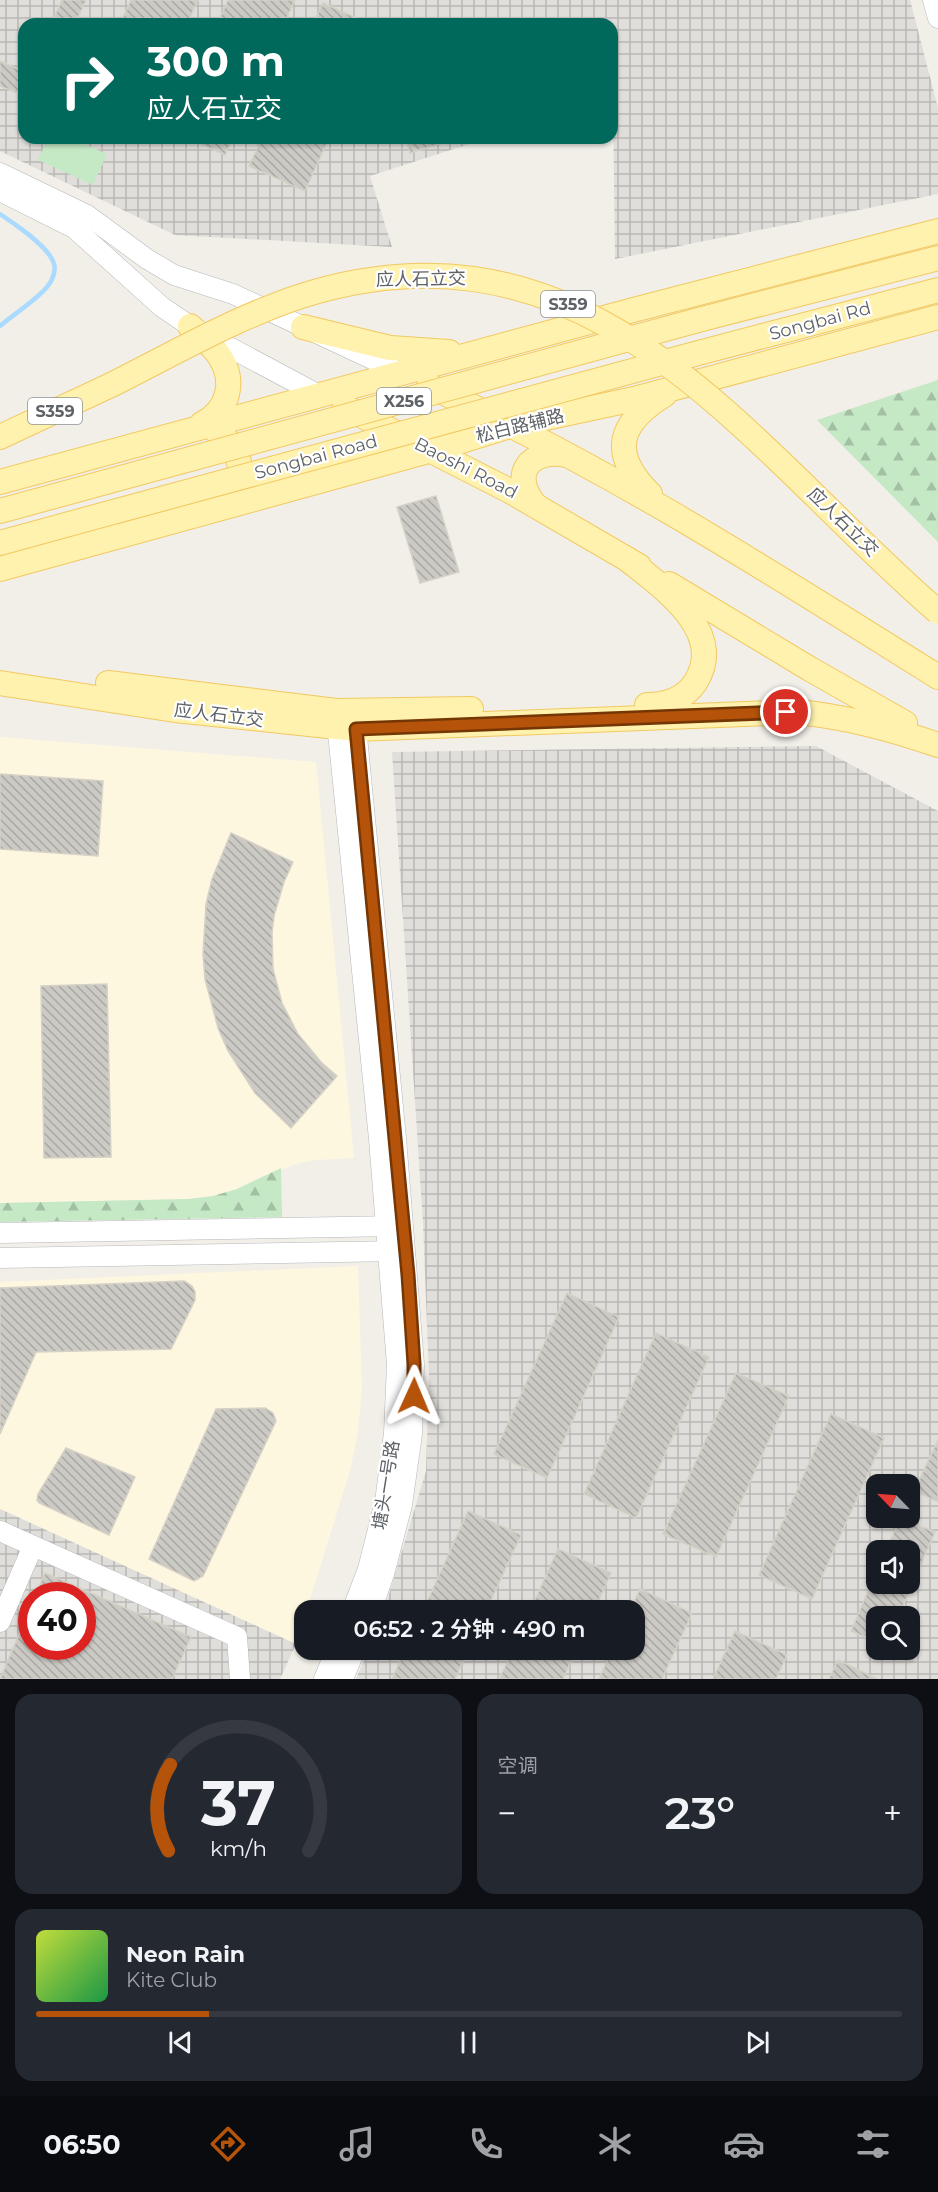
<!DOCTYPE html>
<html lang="zh">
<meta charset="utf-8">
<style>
body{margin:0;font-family:Montserrat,"Noto Sans SC",sans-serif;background:#242831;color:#f1f3f6;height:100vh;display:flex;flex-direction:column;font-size:22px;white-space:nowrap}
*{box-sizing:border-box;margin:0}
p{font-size:20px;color:#9ea1a6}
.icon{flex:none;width:33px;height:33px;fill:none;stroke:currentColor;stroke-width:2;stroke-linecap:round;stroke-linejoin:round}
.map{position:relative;height:1679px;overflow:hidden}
.side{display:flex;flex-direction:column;gap:15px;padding:15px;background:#0d0f14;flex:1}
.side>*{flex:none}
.banner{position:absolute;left:18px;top:18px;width:600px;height:126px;border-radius:18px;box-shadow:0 2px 4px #0004;background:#00695c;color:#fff;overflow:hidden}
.needle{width:39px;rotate:295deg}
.tools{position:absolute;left:866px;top:1474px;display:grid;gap:12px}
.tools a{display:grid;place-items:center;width:54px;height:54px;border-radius:12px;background:#171b24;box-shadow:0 2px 4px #0004;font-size:30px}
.speed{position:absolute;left:18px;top:1582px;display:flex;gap:12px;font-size:30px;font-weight:700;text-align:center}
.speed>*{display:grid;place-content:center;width:78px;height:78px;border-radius:50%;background:#171b24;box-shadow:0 2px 4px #0004;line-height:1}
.speed .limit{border:9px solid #d22;background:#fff;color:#111}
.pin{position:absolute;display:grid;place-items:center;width:51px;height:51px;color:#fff;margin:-26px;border:3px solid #fff;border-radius:50%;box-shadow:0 2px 6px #0007}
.me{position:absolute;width:66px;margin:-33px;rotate:1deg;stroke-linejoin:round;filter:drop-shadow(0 0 4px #0008)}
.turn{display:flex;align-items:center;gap:21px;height:126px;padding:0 30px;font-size:27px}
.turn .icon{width:78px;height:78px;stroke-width:2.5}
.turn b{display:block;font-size:42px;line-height:51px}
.big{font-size:45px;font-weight:600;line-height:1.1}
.side .card{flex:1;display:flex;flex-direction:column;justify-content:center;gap:9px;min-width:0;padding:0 21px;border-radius:18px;background:#242831}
.side .dial{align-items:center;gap:0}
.dial svg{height:156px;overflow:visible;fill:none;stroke:#363941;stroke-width:7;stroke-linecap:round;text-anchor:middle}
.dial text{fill:#f1f3f6;stroke:none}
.song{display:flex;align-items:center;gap:18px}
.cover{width:72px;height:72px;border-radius:9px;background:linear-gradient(135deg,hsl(70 70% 55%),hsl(140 70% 35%))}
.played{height:6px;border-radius:3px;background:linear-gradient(90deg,#b45309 20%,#363941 20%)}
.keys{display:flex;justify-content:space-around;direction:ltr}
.heat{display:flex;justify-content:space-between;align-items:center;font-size:33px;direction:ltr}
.side .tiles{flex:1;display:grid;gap:15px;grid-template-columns:1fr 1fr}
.card:last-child{grid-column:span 2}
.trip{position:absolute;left:294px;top:1600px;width:351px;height:60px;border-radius:18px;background:#171b24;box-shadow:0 2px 4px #0004;font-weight:600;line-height:60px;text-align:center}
.menu{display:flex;height:96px;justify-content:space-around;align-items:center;background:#090b0e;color:#9ea1a6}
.menu .icon{width:42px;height:42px}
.menu .on{color:#b45309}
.menu b{font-size:27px;color:#f1f3f6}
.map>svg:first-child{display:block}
.commercial{fill:#fef7e0}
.industrial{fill:url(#industrial-grid);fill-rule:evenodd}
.forest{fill:url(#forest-firs)}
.pitch{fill:#c5e8c5}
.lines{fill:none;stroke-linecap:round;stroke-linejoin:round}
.stream{stroke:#aadaff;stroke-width:4.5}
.building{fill:url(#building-back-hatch);stroke:#d6d1c6;stroke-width:1.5}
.minor-casing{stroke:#b5b8bc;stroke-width:21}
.major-casing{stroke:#f2c960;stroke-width:26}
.minor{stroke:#fff;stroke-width:20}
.major{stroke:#fff2af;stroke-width:24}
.major-bridge-casing{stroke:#f2c960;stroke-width:26;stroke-linecap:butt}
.major-bridge{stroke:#fff2af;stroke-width:24}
.route-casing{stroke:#753606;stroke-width:15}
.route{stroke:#b45309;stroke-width:10}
.labels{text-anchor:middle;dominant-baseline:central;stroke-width:4.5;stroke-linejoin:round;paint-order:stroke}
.shield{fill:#fff;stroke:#8f9295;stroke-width:1.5}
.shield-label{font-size:16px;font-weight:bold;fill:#5f6368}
.street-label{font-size:18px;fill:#5f6368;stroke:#fff}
</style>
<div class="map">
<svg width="938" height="1679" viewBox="0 0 938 1679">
<defs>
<pattern id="industrial-grid" width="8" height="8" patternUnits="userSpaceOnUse" patternTransform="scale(1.5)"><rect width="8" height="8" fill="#e0deda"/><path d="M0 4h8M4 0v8" fill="none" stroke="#b9b8b5"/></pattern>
<pattern id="forest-firs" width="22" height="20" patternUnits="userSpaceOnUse" patternTransform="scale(1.5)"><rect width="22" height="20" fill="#c5e8c5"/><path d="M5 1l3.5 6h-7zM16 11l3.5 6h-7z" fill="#a3c0a4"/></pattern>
<pattern id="building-back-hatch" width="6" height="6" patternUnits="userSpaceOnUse" patternTransform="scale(1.5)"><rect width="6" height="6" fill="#cccac5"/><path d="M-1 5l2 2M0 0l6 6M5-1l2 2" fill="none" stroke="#a9a8a4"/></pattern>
</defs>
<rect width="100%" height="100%" fill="#f1efe8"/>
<g class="commercial">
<path d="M0 737 316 762 354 1158 317 1160 299 1163 258 1178 237 1189 213 1196 189 1199 0 1203Z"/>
<path d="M358 1266 362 1389 358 1431 350 1471 296 1644 0 1509V1282Z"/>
</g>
<g class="industrial">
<path d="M0 0H910L938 108V194L615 259 612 24H24V138H488L370 176 392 247 175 235 0 151Z"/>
<path d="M816 746 938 811V1679H356L368 1650H634V1611H384L426 1471 429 1377 423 1223 392 752ZM876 1485H909V1518H876ZM876 1551H909V1584H876ZM876 1617H909V1650H876Z"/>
<path d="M0 1509 296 1644 280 1679H0ZM32 1596H82V1647H32Z"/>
</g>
<g class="forest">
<path d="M938 380V542L817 420Z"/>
<path d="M281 1168 282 1217 0 1222V1203L189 1199 213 1196 237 1189Z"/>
</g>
<path class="pitch" d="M48 138H71L107 154 93 185 38 160Z"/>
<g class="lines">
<path class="stream" d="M0 214C15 224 45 244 53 261 57 269 53 280 47 287 34 302 15 313 0 326"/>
</g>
<g class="building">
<path d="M62 0H86L75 24H51Z"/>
<path d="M131 0H198L187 24H120Z"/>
<path d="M228 0H295L284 24H217Z"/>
<path d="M323 3 370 24H313Z"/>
<path d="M0 61 24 72V96L0 86Z"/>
<path d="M188 138H233L225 155Z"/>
<path d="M262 138H329L305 191 249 166Z"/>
<path d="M406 138H449V141L410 153Z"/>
<path d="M436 496 459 572 420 583 397 507Z"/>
<path d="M0 774 103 781 98 856 0 849Z"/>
<path d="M231 833 293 862 284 882 274 916 272 933 273 969 282 1003 298 1034 321 1062 337 1076 291 1128 255 1093 228 1051 218 1028 205 979 203 954 206 904 212 879Z"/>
<path d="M107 984 111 1157 44 1158 41 986Z"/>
<path d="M184 1281 192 1286 195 1292V1300L171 1349 36 1352 0 1434V1288Z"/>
<path d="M567 1293 619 1317 547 1478 494 1454Z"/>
<path d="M656 1333 709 1357 636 1518 584 1494Z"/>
<path d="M736 1373 789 1396 716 1557 663 1534Z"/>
<path d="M265 1408 273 1413 276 1421 203 1576 194 1581 149 1559 216 1409Z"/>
<path d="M831 1414 884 1438 812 1599 759 1575Z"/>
<path d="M938 1440V1502L914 1491Z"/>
<path d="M66 1448 135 1477 109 1535 39 1503 37 1500 38 1494Z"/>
<path d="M468 1511 521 1535 486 1611H423Z"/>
<path d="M900 1518 935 1532 898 1617H876V1642L851 1631 871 1584H909V1551H886Z"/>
<path d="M558 1549 611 1573 594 1611H530Z"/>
<path d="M45 1573 191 1637 172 1679H0L32 1604V1647H82V1596H35Z"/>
<path d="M640 1589 692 1613 662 1679H599L612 1650H634V1611H630Z"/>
<path d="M735 1631 787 1655 776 1679H713Z"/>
<path d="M405 1650H468L455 1679H392Z"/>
<path d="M513 1650H576L563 1679H499Z"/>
<path d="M838 1660 877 1679H829Z"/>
</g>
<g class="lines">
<g class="minor-casing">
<g id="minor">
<path d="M933 0 938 18"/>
<path d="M0 173 87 215 147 259 174 275 233 294 402 373"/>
<path d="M0 191 74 228 162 307 190 326 319 395"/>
<path d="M336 713 379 1139 397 1365 394 1433 385 1502 368 1569 352 1611"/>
<path d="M355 716 396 1138 414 1364 412 1434 402 1505 384 1574 371 1611"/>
<path d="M0 1233 398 1226"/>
<path d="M0 1258 399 1251"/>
<path d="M0 1531 237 1637 240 1679"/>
<path d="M0 1622 33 1546"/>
<path d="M324 1679 336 1650"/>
<path d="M343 1679 355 1650"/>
</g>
</g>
<g class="major-casing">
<g id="major">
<path d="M702 319 938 258"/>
<path d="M190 326C200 336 213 345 220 357 236 382 228 411 202 424"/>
<path d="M303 327 390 348 449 352"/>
<path d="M702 352 938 290"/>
<path d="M429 386C607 467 772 573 938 677"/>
<path d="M345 407 510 491 639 566"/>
<path d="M218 433C239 446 248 475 231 495"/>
<path d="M0 437 111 385"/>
<path d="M0 482 637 309 938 231"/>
<path d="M650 494C610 454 617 424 664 395"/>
<path d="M536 506C509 475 529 448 567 455"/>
<path d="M0 511 106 482"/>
<path d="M0 543 113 512"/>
<path d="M627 559C662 587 728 632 695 683 684 699 665 705 647 705"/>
<path d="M0 569 432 450 513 425 634 399 938 317"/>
<path d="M669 584 810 669 905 723"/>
<path d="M0 683 175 710 356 729 799 712C847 717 892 729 938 745"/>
<path d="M108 683 336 711 471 709"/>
</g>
</g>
<use href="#minor" class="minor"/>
<use href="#major" class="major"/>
<g class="major-bridge-casing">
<g id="major-bridge">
<path d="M111 385C175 353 249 310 318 291 602 213 752 452 938 612"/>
<path d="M106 482 702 319"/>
<path d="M113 512 702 352"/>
</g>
</g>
<use href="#major-bridge" class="major-bridge"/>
</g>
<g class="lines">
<g class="route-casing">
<path id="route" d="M414 1396V1364L408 1275 356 729 786 712"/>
</g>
<use href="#route" class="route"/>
</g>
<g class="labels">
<g class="shield">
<rect x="541" y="291" width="54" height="26" rx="4.5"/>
<rect x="377" y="388" width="54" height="26" rx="4.5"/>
<rect x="28" y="398" width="54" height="26" rx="4.5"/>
</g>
<g class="shield-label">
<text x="568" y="304">S359</text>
<text x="404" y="401">X256</text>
<text x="55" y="411">S359</text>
</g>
<g class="street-label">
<text transform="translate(421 279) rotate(-1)">应人石立交</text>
<text transform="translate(820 321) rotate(-15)">Songbai Rd</text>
<text transform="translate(520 426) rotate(-14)">松白路辅路</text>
<text transform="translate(316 457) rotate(-15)">Songbai Road</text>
<text transform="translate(466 468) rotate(27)">Baoshi Road</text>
<text transform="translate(843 522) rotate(44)">应人石立交</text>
<text transform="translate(219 715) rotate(7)">应人石立交</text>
<text transform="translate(386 1485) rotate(-81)">塘头一号路</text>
</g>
</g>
</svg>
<div class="tools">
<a><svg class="needle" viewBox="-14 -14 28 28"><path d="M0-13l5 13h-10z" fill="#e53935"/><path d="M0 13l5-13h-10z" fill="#9ea1a6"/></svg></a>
<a><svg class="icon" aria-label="sound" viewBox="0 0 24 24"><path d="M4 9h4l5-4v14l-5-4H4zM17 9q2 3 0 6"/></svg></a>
<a><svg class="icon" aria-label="search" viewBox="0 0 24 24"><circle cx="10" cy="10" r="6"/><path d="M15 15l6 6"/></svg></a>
</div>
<div class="speed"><div class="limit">40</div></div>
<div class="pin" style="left:786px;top:712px;background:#d93025"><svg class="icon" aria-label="arrive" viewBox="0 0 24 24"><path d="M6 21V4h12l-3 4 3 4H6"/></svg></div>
<svg class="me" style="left:414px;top:1396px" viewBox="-20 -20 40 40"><path d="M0-17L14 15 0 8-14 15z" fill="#b45309" stroke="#fff" stroke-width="4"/></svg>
<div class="trip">06:52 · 2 分钟 · 490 m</div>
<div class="banner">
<div class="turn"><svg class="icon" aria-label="right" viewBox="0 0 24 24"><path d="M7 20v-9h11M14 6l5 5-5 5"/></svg><div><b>300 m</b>应人石立交</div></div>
</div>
</div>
<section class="side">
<div class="tiles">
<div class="card dial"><svg viewBox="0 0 100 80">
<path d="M14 69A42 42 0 1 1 86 69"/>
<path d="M14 69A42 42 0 0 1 15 25" stroke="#b45309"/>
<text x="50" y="56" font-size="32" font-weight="700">37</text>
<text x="50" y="72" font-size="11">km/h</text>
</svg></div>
<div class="card"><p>空调</p>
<div class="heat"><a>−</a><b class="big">23°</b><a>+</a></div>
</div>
<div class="card">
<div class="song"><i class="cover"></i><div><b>Neon Rain</b><p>Kite Club</p></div></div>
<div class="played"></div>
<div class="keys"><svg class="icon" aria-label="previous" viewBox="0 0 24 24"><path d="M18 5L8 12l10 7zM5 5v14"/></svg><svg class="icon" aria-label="pause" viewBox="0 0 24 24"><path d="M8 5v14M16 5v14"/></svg><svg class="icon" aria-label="next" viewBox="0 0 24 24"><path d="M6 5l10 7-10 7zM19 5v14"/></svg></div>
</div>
</div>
</section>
<nav class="menu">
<b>06:50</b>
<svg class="icon on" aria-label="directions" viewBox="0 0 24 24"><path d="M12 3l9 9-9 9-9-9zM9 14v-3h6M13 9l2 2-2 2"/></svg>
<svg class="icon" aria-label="music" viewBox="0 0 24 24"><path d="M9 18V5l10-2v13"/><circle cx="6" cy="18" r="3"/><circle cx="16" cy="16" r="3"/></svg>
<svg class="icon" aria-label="phone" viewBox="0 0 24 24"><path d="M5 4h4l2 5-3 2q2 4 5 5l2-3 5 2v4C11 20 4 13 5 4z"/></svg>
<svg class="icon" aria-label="climate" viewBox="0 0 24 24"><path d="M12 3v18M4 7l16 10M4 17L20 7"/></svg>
<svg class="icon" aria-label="car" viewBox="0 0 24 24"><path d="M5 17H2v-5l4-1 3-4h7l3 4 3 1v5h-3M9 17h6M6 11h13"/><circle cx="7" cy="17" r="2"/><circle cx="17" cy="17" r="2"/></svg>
<svg class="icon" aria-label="filters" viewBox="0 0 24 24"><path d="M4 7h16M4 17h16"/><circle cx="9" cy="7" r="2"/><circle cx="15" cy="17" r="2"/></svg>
</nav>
